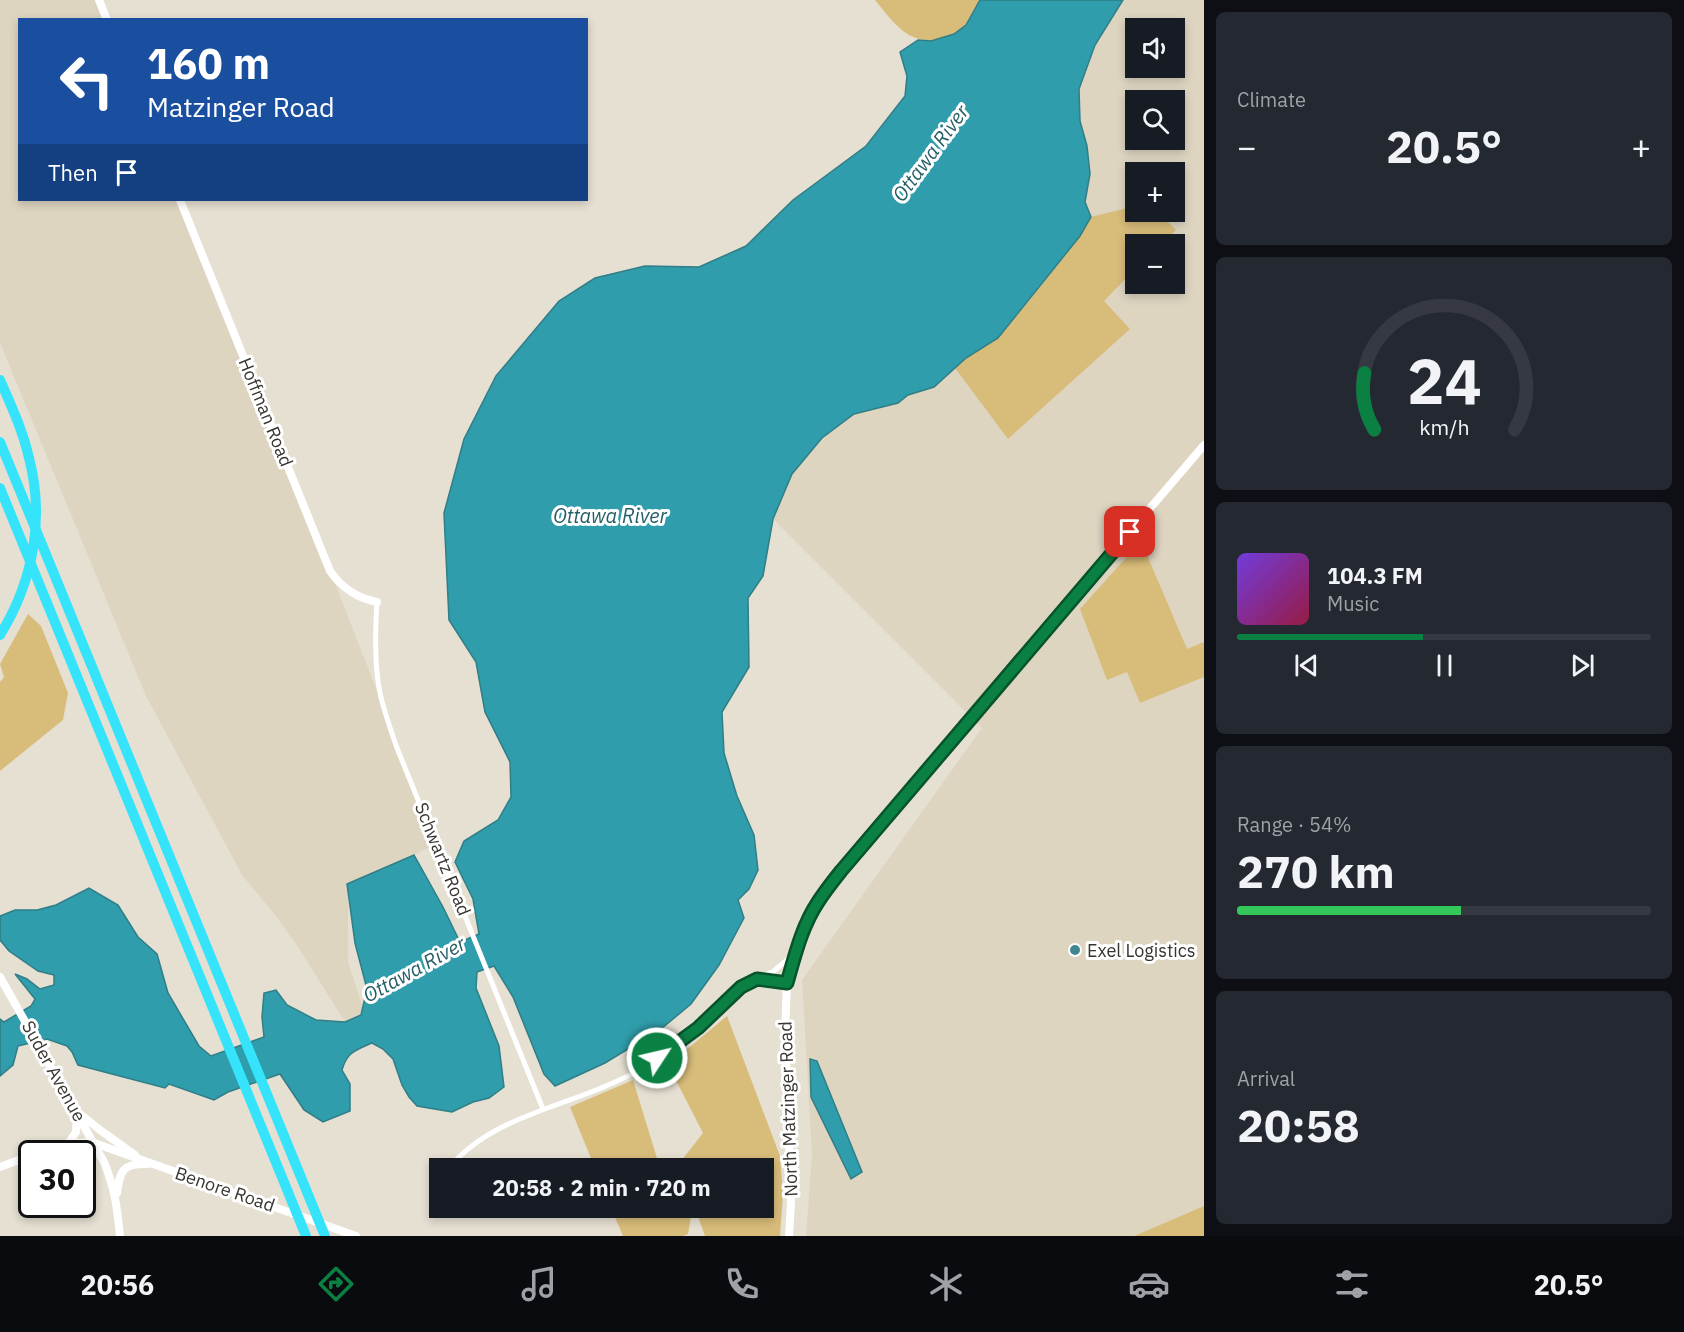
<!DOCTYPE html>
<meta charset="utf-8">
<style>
body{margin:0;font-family:"IBM Plex Sans",sans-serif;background:#242831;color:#f1f3f6;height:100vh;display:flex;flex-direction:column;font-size:22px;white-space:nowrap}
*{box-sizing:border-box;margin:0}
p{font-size:20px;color:#9ea1a6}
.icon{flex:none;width:33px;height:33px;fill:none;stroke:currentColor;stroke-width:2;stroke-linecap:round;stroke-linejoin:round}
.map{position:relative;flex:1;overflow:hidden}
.details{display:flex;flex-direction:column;gap:12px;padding:12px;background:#0d0f14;width:480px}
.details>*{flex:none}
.top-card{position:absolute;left:18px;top:18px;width:570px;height:183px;border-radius:0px;box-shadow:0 3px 9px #0003;background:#1a4fa0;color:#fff;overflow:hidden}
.buttons{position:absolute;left:1125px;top:18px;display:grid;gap:12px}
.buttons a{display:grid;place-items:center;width:60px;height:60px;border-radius:0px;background:#171b24;box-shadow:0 3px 9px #0003;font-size:30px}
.speed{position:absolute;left:18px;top:1140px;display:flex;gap:12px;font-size:30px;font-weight:700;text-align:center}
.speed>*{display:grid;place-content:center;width:78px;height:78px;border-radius:50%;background:#171b24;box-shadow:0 3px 9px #0003;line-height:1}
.speed .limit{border:3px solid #111;border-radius:9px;background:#fff;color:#111}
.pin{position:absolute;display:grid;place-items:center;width:51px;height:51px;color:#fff;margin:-26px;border-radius:12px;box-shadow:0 3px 9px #0006}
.me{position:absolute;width:66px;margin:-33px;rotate:55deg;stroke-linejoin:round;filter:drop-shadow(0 0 4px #0008)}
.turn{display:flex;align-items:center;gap:21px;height:126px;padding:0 30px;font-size:27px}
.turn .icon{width:78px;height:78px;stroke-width:2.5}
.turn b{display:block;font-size:42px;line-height:51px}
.then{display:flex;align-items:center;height:57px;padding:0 30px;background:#0003;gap:12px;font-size:22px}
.big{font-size:45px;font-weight:700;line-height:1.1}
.details .tile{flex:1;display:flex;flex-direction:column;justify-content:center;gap:9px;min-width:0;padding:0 21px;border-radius:9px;background:#242831}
.details .dial{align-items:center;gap:0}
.dial svg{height:156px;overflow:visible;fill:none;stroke:#363941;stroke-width:7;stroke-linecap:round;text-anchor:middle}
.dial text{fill:#f1f3f6;stroke:none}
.song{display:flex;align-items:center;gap:18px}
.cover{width:72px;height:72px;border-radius:9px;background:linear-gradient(135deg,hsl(260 70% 55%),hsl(340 70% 35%))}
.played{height:6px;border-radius:3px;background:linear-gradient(90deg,#0b8043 45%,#363941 45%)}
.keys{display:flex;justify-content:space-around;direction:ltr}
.heat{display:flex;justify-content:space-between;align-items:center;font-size:33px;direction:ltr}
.charge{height:9px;border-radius:4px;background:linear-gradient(90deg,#34c759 54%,#363941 0)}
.trip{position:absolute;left:429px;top:1158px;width:345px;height:60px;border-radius:0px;background:#171b24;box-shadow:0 3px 9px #0003;font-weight:700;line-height:60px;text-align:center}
.tab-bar{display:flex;height:96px;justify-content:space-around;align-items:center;background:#090b0e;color:#9ea1a6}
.tab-bar .icon{width:42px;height:42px}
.tab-bar .on{color:#0b8043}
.tab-bar b{font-size:27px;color:#f1f3f6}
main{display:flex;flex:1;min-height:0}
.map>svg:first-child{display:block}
.built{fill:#ded5c1;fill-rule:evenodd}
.green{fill:#d8bc7a}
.water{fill:#2f9dab;stroke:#317e86;stroke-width:1.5}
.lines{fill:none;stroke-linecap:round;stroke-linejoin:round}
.street{stroke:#fff;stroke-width:5}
.secondary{stroke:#fff;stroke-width:8}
.highway{stroke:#35e4fa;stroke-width:10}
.route-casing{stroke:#07532c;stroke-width:15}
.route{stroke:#0b8043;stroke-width:10}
.poi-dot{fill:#3f8690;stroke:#fff;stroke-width:2}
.labels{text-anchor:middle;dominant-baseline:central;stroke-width:6;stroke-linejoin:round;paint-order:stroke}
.street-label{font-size:18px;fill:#373530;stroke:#fff}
.poi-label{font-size:18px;fill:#373530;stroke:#fff;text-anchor:start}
.water-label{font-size:20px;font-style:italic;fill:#245e66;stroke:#fff}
</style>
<main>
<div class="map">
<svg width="1204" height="1236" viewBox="0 0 1204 1236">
<rect width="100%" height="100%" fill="#e6e0d3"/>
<g class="built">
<path d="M0 0H99L107 19 20 20V200H180L327 563 437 844 348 884V962L363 1007 361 1015 345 1022 298 947 275 915 242 875 146 696 0 343Z"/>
<path d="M1123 0H1204V1206L1134 1236H806L812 1155 802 980 982 728 773 519 792 474 822 438 854 414 898 403 908 395 934 387 966 358 1091 217 1084 202 1090 174 1087 146 1080 121 1079 89 1095 45ZM1136 28H1174V68H1136ZM1136 100H1174V140H1136ZM1136 172H1174V212H1136ZM1136 244H1174V284H1136Z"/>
</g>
<g class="green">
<path d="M875 0H980C976 8 972 17 966 24 960 32 951 35 942 38 910 48 893 22 875 0Z"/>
<path d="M1135 206 1136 212H1158L1176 230 1161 244H1136L1135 269 1104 301 1130 329 1008 439 955 368 966 358 998 338 1080 236 1091 217Z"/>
<path d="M1141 541 1187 649 1204 642V677L1140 703 1127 672 1107 680 1080 609Z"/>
<path d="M28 614 41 626 68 693 63 720 0 771V682L4 677 0 664Z"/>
<path d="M727 1016 780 1156 783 1194 780 1236H705L695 1208H764V1168H680L678 1165 703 1133 668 1065Z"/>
<path d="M633 1080 660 1168H595L570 1107Z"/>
<path d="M1204 1206V1236H1134Z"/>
<path d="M611 1208H683L691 1217 688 1234 683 1236H623Z"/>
</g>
<g class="water">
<path d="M980 0H1123L1095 45 1079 89 1080 121 1087 146 1090 174 1085 202 1091 217 1080 236 998 338 966 358 934 387 908 395 898 403 854 414 822 438 792 474 773 519 763 576 748 598 749 667 722 712 724 753 737 796 754 835 758 870 749 889 738 900 744 918 719 965 691 1004 661 1029 605 1063 555 1086 544 1074 513 997 494 966 477 972 476 988 499 1046 504 1087 489 1098 473 1102 452 1112 417 1106 409 1097 402 1085 393 1059 383 1049 372 1043C356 1050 347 1052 342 1070L350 1084V1111L323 1122 304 1110 280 1074 228 1092 214 1100 169 1084 165 1088 78 1065 72 1052 67 1046 47 1039 18 1046 13 1065 0 1076V1019L4 1022 31 1006 35 999 15 974 27 979 40 989 54 985V975L38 971 9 951 0 940V916L15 910H37L56 905 89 888 118 905 138 937 157 954 168 993 199 1046 211 1056 264 1037 262 1017 264 993 276 990 287 1005 316 1020 345 1022 361 1015 367 989 355 943 347 884 414 855 443 907 460 942 479 934 473 899 455 862 464 841 498 820 511 797 510 762 485 712 476 662 449 620 444 513 464 439 496 376 559 301 595 278 645 266 699 267 746 246 793 200 866 146 905 96 907 76 900 52 918 40 931 41 954 34 966 25Z"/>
<path d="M810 1059 817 1061 862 1172 851 1179 811 1097Z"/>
</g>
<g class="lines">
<g class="street">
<path d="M377 602C375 632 374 664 380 693 384 712 391 730 397 748L543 1109"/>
<path d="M759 978 774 971 795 953"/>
<path d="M449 1168C489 1119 558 1108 613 1083 621 1079 629 1076 637 1071 658 1058 678 1044 696 1028 713 1015 736 986 756 980 765 977 778 981 787 983"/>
<path d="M438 1182 440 1181"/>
</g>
<g class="secondary">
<path d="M99 0 107 20"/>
<path d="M180 200 330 571C342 588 356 598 377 602"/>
<path d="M0 977 104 1162C115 1189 117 1207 120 1236"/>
<path d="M80 1114 100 1130 135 1155"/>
<path d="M69 1143 76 1132 77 1113"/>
<path d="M35 1154C55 1147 73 1141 94 1143L356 1236"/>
<path d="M0 1167 32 1155"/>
<path d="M117 1193C120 1170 123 1163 148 1164"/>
<path d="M789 1236 791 1202 785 1032 787 983 796 951 807 924 817 903 841 871 1204 445"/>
</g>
<g class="highway">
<path d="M0 380C11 405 23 431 29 458 45 519 33 582 0 635"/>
<path d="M0 442 325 1236"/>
<path d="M0 488 306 1236"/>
</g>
</g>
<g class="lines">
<g class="route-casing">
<path id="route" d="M657 1058 698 1028 741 987 757 979 787 983C795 955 802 926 818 902 825 891 833 881 841 871L1130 532"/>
</g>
<use href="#route" class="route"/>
</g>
<circle class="poi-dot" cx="1075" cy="950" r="6"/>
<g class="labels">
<g class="street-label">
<text transform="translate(266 412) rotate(68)">Hoffman Road</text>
<text transform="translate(443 859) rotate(68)">Schwartz Road</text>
<text transform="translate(54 1071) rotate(61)">Suder Avenue</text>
<text transform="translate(788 1109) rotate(-92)">North Matzinger Road</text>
<text transform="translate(225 1189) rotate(19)">Benore Road</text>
</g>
<g class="poi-label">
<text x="1087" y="950">Exel Logistics</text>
</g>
<g class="water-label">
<text transform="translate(930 153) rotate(-54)">Ottawa River</text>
<text x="610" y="515">Ottawa River</text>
<text transform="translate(414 969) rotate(-29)">Ottawa River</text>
</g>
</g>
</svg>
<div class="buttons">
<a><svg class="icon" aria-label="sound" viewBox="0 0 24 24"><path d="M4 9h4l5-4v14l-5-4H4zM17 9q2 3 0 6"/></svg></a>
<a><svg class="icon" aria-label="search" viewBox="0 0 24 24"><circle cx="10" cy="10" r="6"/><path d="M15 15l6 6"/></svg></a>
<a>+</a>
<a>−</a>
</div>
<div class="speed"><div class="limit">30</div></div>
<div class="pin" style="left:1130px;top:532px;background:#d93025"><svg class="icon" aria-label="arrive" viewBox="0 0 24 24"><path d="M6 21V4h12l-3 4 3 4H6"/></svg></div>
<svg class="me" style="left:657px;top:1058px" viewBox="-20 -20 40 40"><circle r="17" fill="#0b8043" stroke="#fff" stroke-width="3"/><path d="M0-11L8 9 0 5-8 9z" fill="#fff"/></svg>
<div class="trip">20:58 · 2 min · 720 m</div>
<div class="top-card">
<div class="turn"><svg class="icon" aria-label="left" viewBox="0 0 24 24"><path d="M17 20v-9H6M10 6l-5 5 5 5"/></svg><div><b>160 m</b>Matzinger Road</div></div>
<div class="then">Then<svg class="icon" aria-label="arrive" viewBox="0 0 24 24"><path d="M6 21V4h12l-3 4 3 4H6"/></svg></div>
</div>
</div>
<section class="details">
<div class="tile"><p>Climate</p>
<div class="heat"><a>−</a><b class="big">20.5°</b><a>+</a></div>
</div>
<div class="tile dial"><svg viewBox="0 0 100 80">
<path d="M14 69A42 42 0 1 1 86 69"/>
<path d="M14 69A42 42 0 0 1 9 40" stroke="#0b8043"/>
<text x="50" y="56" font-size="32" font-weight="700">24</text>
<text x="50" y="72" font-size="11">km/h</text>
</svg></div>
<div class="tile">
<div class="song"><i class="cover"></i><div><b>104.3 FM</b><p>Music</p></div></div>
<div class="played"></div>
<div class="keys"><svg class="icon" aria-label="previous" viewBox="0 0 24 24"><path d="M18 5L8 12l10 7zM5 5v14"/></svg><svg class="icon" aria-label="pause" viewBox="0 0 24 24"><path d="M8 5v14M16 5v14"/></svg><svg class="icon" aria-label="next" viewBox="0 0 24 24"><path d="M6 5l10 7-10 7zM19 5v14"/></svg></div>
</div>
<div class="tile"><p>Range · 54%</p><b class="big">270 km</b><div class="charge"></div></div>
<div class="tile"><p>Arrival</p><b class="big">20:58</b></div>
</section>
</main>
<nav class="tab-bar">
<b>20:56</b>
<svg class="icon on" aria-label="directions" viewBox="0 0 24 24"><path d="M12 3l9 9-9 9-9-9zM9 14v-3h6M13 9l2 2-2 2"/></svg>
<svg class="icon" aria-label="music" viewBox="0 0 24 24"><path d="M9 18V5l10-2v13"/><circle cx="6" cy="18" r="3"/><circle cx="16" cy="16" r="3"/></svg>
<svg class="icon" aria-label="phone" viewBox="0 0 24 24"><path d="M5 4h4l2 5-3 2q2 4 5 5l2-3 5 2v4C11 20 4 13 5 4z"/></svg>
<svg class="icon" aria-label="climate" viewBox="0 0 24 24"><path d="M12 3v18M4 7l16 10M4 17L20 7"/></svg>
<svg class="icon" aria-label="car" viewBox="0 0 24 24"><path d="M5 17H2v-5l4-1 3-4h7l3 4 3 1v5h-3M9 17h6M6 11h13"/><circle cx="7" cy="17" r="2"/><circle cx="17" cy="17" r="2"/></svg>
<svg class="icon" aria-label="filters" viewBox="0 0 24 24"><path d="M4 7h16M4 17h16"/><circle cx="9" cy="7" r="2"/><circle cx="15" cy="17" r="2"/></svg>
<b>20.5°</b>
</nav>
